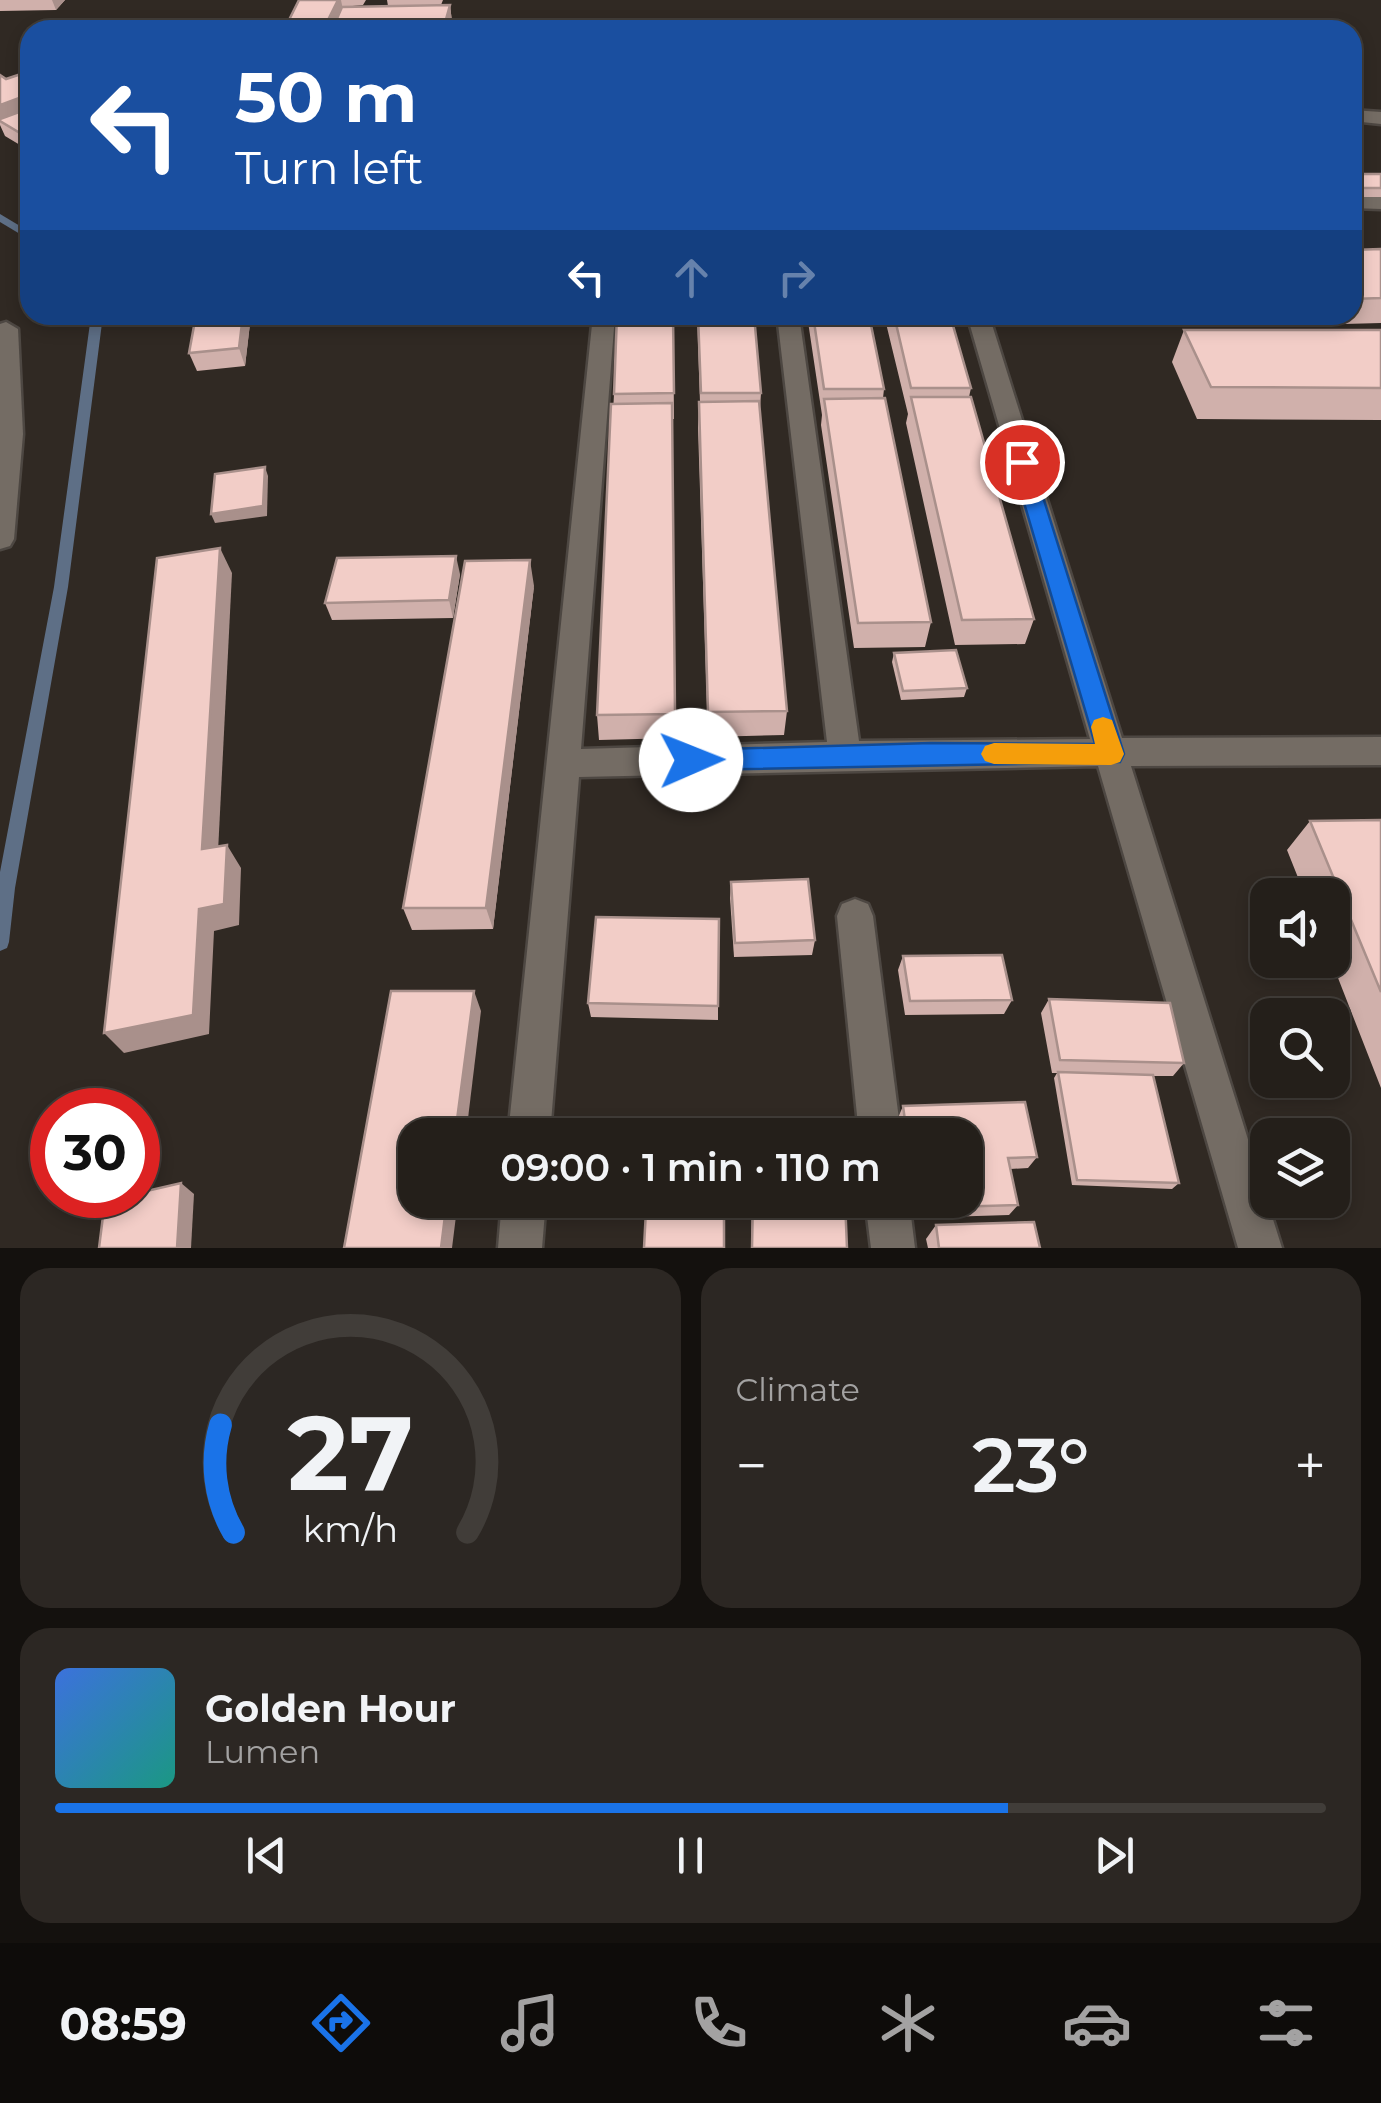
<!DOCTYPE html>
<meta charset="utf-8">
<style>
body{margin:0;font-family:Montserrat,sans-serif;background:#2c2723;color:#f1f3f6;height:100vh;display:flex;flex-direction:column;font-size:38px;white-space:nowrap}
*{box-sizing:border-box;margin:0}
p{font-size:32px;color:#a3a2a2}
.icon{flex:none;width:55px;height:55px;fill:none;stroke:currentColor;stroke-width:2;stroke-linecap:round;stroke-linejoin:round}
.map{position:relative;height:1248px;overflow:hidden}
.sheet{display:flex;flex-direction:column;gap:20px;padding:20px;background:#14110e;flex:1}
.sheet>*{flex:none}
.banner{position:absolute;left:20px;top:20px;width:1342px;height:305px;border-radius:30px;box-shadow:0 5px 15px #0003,0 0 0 2px #413d39;background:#1a4fa0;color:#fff;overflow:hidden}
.buttons{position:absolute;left:1250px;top:878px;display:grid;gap:20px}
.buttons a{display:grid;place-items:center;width:100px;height:100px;border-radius:20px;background:#241f1a;box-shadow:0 5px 15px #0003,0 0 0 2px #413d39;font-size:50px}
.speed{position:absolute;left:30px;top:1088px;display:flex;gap:20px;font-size:50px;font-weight:700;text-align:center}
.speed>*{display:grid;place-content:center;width:130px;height:130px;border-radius:50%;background:#241f1a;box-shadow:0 5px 15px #0003,0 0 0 2px #413d39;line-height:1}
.speed .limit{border:15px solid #d22;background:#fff;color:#111}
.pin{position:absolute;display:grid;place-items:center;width:85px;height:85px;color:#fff;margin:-42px;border:5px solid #fff;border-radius:50%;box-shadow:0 2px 10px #0007}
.me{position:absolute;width:110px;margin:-55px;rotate:89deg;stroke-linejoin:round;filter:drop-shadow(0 0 8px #0008)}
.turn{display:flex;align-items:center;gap:35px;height:210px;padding:0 50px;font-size:45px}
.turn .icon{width:130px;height:130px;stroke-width:2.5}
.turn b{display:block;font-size:70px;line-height:85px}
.lanes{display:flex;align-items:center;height:95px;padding:0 50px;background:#0003;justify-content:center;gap:50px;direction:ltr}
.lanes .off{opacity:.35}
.big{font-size:75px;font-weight:600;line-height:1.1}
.sheet .tile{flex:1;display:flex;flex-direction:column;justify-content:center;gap:15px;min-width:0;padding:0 35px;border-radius:30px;background:#2c2723}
.sheet .dial{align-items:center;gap:0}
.dial svg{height:260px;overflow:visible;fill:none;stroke:#413d39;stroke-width:7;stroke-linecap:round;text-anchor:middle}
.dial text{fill:#f1f3f6;stroke:none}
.song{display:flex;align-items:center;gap:30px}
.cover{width:120px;height:120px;border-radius:15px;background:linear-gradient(135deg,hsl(220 70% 55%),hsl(170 70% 35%))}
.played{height:10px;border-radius:5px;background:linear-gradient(90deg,#1a73e8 75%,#413d39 75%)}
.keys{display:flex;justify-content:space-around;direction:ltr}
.heat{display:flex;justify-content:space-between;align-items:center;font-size:55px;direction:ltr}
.sheet .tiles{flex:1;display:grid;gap:20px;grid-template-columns:1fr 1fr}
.tile:last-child{grid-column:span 2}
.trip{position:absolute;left:398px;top:1118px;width:585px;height:100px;border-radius:30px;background:#241f1a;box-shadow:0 5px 15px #0003,0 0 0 2px #413d39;font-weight:600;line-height:100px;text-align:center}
.tabs{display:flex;height:160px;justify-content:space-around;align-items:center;background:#0e0c0a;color:#a3a2a2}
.tabs .icon{width:70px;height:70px}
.tabs .current{color:#1a73e8}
.tabs b{font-size:45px;color:#f1f3f6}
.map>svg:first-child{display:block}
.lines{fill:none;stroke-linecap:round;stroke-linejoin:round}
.stream{fill:#5e6f86;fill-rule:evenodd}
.minor-casing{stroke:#4d4742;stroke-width:5}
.minor{fill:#746c64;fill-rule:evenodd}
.wall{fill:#d0b0ab}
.shaded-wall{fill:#a9908b}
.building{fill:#f2cdc7;stroke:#a9908b;stroke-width:2.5}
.route{fill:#1a73e8;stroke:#114b97;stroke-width:2.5}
.slow{fill:#f59e0b}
</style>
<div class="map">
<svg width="1381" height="1248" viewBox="0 0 1381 1248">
<rect width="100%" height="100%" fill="#302923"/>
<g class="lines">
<g class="stream">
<path d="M0 214 30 232V240L0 222Z"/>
<path d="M84 315H96L102 323 68 587 15 888 9 942 7 948 0 951V872L54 587 90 323Z"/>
</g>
<g class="minor-casing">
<g id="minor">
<path d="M1352 110 1381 112V124L1352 121Z"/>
<path d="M1352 196 1381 197V209L1352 208Z"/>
<path d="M593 315H615L581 749 827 742 777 315H799L859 741 1090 739 967 315H989L1122 738 1381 737V765L1131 766 1282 1248H1238L1098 766 579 777 550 1135H508Z"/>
<path d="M6 322 18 329 23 434 14 539 10 546 0 549V324Z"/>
<path d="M855 899 868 904 873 916 901 1135H859L837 916 842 904Z"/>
<path d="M502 1200H546L542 1248H498Z"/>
<path d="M865 1200H909L915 1248H871Z"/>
</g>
</g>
<use href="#minor" class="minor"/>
</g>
<g class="wall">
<path d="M0 0H65L56 10 0 11Z"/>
<path d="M299 0H366L363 5 342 7 388 6 387 0H443L441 5H450L453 30H292L289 20Z"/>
<path d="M30 71V151L5 136 0 125V75L6 79Z"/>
<rect x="1352" y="174" width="29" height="23"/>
<path d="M1381 249V323L1234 327 1227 315H1352V250Z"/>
<path d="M251 315 245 366 197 371 189 353Z"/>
<path d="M673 315 674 419H672L676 738 599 740 597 715 614 394Z"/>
<path d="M697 315H754L761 393 760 408 787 711 784 735 708 737 698 428 699 402H700Z"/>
<path d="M807 315H869L884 389 883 398 931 622 925 647 854 648 821 425 822 415Z"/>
<path d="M884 315H950L971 388 969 397 1034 619 1025 644 955 645 906 423 908 414Z"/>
<path d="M1184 330H1381V420L1197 419 1172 362Z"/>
<path d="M460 574 453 618 332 620 325 603Z"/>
<path d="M534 586 493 929 412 930 403 908Z"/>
<path d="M894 653 967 688 964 697 901 700 892 662Z"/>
<path d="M1381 820V1088L1331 960H1332V895H1305L1287 850 1310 821Z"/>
<path d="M731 882 815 940 812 955 734 957 730 898Z"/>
<path d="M903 956 1012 1000 1004 1014 905 1015 898 970Z"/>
<path d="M1049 999 1184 1063 1173 1076H1153L1179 1183 1172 1189 1072 1185 1054 1078 1057 1073H1052L1041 1013Z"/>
<path d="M588 1003 718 1006V1020L591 1017Z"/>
<path d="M903 1106 1037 1157 1028 1168 1010 1169 1018 1205 1009 1215 912 1218 909 1200H965V1135H900L898 1118Z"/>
<path d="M752 1200H845L847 1248H751Z"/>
<path d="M936 1225 1040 1248H928L926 1239Z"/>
</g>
<g class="shaded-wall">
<path d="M52 0H65L56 10Z"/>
<path d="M338 0H341L343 10 334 30H331L328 20Z"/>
<path d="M450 5 453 30H443Z"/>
<path d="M30 94V113L0 121V105Z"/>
<path d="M243 315H251L245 366 239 348Z"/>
<path d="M265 467 268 476 267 516 215 523 211 514Z"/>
<path d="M220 548 232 573 217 872 202 849Z"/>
<path d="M456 556 460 574 453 618 449 600Z"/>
<path d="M530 560 534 586 493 929 486 908Z"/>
<path d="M227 845 241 868 239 925 214 931 209 1034 124 1053 104 1033 199 909Z"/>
<path d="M474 991 481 1011 466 1135H455Z"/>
<path d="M181 1183 194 1194 191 1248H177Z"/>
<path d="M447 1200H458L452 1248H441Z"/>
</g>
<g class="building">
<path d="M299 0H338L328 20H289Z"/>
<path d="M450 5 443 30H332L342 7Z"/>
<path d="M30 71V94L0 105V75L6 79Z"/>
<path d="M30 108V139L0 121V119Z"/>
<rect x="1352" y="174" width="29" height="14"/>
<path d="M1381 249V298L1352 299V250Z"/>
<path d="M196 315H243L239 348 189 353Z"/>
<path d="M617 315H673L674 393 614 394Z"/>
<path d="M698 315H754L761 393H701Z"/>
<path d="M813 315H869L884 389H824Z"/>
<path d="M894 315H950L971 388H911Z"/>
<path d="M1184 330H1381V388L1211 387Z"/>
<path d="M911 397H971L1034 619 962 620Z"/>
<path d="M885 398 931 622 858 623 824 399Z"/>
<path d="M759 401 787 711 708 712 699 402Z"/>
<path d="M672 403 675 714 597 715 611 404Z"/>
<path d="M265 467 263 506 211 514 215 474Z"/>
<path d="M220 548 202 849 227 845 224 904 199 909 193 1015 104 1033 157 558Z"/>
<path d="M456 556 449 600 325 603 337 558Z"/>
<path d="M530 560 486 908H403L465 561Z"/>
<path d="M956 650 967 688 903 691 894 653Z"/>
<path d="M1381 820V992L1310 821Z"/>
<path d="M808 879 815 940 735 943 731 882Z"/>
<path d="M596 917 719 919 718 1006 588 1003Z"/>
<path d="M1002 955 1012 1000 910 1001 903 956Z"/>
<path d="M391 991H474L455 1135H415V1200H447L441 1248H344Z"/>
<path d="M1049 999 1170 1003 1184 1063 1060 1060Z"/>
<path d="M1058 1072 1153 1075 1179 1183 1077 1180Z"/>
<path d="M1025 1102 1037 1157 1008 1158 1018 1205 918 1208 917 1200H965V1135H907L903 1106Z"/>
<path d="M181 1183 177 1248H99L105 1200 126 1195H138V1193Z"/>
<path d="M753 1200H845L847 1248H752Z"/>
<path d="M646 1210 724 1212V1248H644Z"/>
<path d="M1034 1222 1040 1248H939L936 1225Z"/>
</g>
<path class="route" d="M1022 455 1032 462 1124 754 1120 762 691 770 682 767 678 760 682 753 691 750 931 743 1095 744 1012 462Z"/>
<path class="slow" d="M1103 717 1112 720 1124 754 1120 762 1111 765 994 764 985 761 981 754 985 746 994 743 1095 744 1091 727 1094 720Z"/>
</svg>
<div class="buttons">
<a><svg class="icon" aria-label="sound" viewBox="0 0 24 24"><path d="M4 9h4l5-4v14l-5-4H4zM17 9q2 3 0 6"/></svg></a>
<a><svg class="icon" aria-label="search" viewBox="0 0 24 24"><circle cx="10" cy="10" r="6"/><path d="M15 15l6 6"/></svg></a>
<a><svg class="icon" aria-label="layers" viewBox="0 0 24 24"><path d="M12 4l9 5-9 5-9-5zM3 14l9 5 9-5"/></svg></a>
</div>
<div class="speed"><div class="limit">30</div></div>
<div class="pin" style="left:1022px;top:462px;background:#d93025"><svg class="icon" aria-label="arrive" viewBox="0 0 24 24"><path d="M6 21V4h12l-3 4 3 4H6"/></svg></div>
<svg class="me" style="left:691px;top:760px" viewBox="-20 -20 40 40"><circle r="19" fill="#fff"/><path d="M0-13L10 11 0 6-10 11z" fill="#1a73e8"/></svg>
<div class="trip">09:00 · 1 min · 110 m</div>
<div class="banner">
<div class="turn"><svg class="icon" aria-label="left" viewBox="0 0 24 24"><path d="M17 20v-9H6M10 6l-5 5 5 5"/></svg><div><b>50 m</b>Turn left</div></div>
<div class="lanes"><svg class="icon" aria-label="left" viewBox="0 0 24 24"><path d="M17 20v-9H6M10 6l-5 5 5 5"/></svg><svg class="icon off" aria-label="ahead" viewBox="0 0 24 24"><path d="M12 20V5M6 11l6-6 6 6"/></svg><svg class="icon off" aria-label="right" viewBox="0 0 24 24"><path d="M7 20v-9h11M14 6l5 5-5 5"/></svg></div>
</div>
</div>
<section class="sheet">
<div class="tiles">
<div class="tile dial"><svg viewBox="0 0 100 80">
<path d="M14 69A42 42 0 1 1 86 69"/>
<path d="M14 69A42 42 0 0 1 10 36" stroke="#1a73e8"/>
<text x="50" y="56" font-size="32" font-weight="700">27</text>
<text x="50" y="72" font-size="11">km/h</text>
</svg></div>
<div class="tile"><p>Climate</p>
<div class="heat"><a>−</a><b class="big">23°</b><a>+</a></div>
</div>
<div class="tile">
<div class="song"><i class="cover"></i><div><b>Golden Hour</b><p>Lumen</p></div></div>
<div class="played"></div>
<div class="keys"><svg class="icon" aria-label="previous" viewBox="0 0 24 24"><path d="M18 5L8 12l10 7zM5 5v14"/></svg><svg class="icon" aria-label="pause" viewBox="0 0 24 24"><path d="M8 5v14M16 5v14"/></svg><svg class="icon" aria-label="next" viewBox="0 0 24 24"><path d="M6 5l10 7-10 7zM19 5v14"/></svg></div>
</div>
</div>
</section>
<nav class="tabs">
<b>08:59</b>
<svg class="icon current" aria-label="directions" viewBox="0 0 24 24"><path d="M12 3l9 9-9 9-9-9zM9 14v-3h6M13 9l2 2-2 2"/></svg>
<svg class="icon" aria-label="music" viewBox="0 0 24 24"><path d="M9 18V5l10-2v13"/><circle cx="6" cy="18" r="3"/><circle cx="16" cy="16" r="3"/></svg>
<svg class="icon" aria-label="phone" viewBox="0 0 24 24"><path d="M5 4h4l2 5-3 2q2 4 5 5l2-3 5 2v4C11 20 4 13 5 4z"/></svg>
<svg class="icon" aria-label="climate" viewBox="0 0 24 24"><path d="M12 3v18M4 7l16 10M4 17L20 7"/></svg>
<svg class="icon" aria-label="car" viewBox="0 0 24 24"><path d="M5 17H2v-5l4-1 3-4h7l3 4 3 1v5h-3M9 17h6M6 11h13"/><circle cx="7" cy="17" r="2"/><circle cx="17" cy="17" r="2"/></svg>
<svg class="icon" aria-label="filters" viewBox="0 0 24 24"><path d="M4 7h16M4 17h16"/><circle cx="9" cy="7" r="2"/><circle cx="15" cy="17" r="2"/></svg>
</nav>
